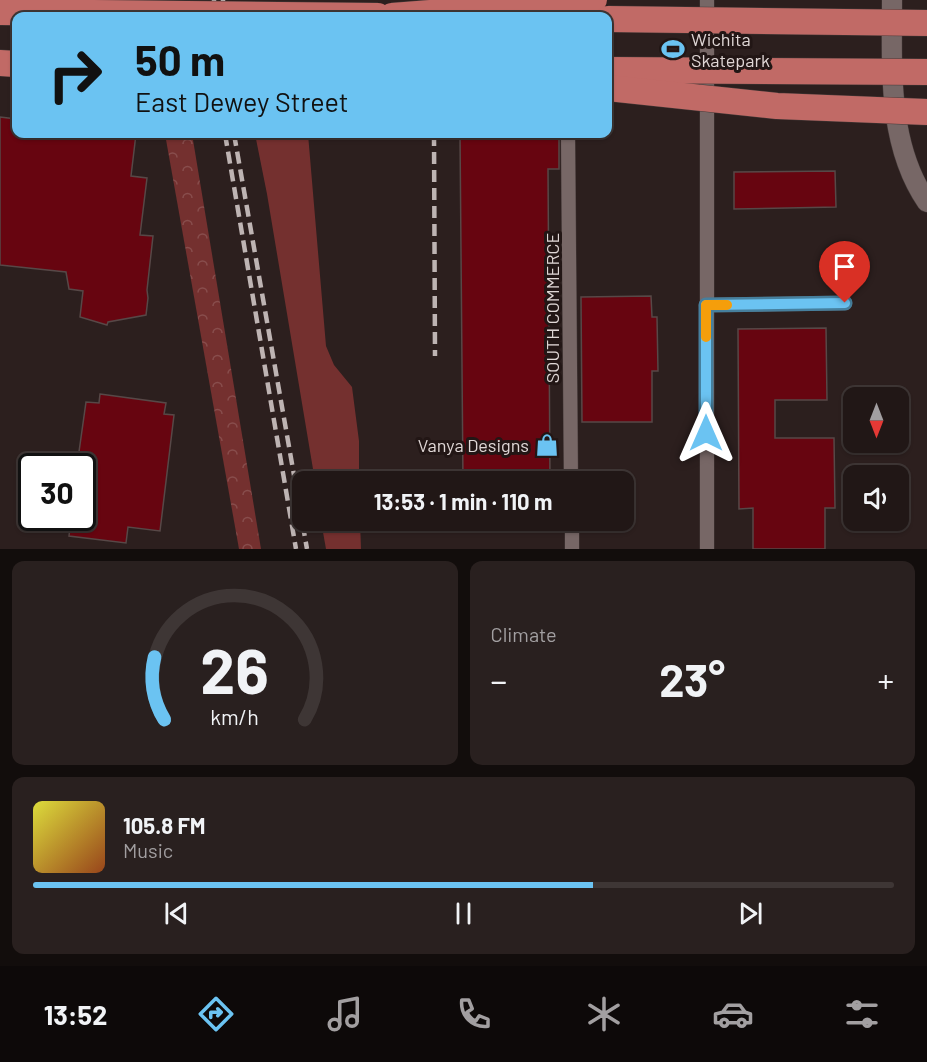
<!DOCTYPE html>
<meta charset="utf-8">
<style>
body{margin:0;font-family:Barlow,sans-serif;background:#29201f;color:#f1f3f6;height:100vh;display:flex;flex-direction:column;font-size:22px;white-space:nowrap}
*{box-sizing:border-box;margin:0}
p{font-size:20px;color:#a29fa1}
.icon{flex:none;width:33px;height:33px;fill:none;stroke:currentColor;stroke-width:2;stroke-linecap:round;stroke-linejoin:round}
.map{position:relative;height:549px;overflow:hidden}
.panel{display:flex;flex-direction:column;gap:12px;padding:12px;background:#120d0c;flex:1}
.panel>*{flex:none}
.guide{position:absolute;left:12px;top:12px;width:600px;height:126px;border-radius:12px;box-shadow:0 2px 4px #0004,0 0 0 2px #3e3635;background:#6bc3f2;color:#111;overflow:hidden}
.needle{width:39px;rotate:180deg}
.fabs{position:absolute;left:843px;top:387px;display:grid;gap:12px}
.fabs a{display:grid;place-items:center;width:66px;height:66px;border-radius:12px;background:#211716;box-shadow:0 2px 4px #0004,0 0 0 2px #3e3635;font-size:30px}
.speed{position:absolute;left:18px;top:453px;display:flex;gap:12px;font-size:30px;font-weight:700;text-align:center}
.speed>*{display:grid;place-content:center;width:78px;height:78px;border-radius:50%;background:#211716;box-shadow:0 2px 4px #0004,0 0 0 2px #3e3635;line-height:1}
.speed .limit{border:3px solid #111;border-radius:9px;background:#fff;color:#111}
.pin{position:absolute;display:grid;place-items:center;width:51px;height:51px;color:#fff;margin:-62px -26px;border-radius:50% 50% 50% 0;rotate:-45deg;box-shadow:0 0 6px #0007}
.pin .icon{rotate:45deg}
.me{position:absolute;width:66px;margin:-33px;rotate:0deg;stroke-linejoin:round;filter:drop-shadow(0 0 4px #0008)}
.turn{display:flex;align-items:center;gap:21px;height:126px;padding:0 24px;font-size:27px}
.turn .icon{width:78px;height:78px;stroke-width:2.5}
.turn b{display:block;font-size:42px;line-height:51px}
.big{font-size:45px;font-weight:700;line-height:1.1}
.panel .tile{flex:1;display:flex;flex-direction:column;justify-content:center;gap:9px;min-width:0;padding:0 21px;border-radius:12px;background:#29201f}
.panel .dial{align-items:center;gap:0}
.dial svg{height:156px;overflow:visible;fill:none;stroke:#3e3635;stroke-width:7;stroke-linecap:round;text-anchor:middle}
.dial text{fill:#f1f3f6;stroke:none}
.song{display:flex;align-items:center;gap:18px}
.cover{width:72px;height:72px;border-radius:9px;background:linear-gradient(135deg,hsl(60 70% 55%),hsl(20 70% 35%))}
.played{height:6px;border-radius:3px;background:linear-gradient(90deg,#6bc3f2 65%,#3e3635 65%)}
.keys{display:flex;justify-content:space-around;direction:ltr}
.heat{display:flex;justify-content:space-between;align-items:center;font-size:33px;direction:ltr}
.panel .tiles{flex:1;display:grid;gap:12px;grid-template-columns:1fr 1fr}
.tile:last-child{grid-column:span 2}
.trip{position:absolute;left:292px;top:471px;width:342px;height:60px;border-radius:12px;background:#211716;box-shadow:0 2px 4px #0004,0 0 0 2px #3e3635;font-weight:700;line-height:60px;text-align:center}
.tabs{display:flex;height:96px;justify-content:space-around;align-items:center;background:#0d0909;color:#a29fa1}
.tabs .icon{width:42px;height:42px}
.tabs .active{color:#6bc3f2}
.tabs b{font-size:27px;color:#f1f3f6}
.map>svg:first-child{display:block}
.grass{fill:#74302f}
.forest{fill:url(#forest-crowns)}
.building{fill:#670510;stroke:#574847;stroke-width:1.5}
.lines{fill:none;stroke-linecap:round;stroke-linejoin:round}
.street-casing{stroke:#453a39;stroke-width:15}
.secondary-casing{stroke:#453a39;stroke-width:21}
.highway-casing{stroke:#453a39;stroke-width:27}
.street{stroke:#776766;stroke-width:14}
.secondary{stroke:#776766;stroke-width:20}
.highway{stroke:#c16a66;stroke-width:26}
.rail{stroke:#beb4b3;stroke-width:4.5;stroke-dasharray:12 6;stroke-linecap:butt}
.highway-bridge-casing{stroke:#453a39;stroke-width:27;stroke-linecap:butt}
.highway-bridge{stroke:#c16a66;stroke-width:26}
.route-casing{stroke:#467f9d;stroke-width:15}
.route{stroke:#6bc3f2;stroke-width:10}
.slow{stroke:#f59e0b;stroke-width:10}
.labels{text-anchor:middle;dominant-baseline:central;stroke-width:6;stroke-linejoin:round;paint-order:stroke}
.poi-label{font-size:18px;fill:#e0d7d6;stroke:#221615;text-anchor:start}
.street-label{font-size:18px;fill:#e0d7d6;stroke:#221615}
</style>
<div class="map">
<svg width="927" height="549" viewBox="0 0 927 549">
<defs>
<pattern id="forest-crowns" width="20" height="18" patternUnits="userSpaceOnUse" patternTransform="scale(1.5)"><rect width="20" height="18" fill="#74302f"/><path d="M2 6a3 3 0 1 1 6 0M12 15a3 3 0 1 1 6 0" fill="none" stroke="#884d4c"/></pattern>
</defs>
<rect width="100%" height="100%" fill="#2c1f1e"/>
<g class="grass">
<path d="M255 134H308L326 346 334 365 352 387 359 441V481H315L267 194Z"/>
<path d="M321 521H360L361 549H326Z"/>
</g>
<path class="forest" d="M165 134H192L261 549H239Z"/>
<g class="building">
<path d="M0 117 16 119V134H136L131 176 147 178 140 235 153 236 147 290 148 298 146 315 108 322 107 325 80 317 83 291 69 289 66 272 0 265Z"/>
<path d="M460 134H559V169H548L550 482H463Z"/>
<path d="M835 171 836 207 734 209V172Z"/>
<path d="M651 296 652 317H657L658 371H652V422H582L581 297Z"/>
<path d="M826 328 827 400H775V438H834L835 508H825V549H753V508L739 509 738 329Z"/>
<path d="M100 394 166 403 164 414 174 415 160 531 128 527 126 543 69 536 71 518H82V466H77L86 402 99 403Z"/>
</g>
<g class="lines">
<g class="street-casing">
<g id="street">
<path d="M568 134 571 482"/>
<path d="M706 305 845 303"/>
<path d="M572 520V549"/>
<path d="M707 549V0"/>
</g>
</g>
<g class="secondary-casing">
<path id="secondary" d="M892 0C892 67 887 144 927 202"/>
</g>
<g class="highway-casing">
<path id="highway" d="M0 63 16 64"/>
</g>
<use href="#street" class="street"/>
<use href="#secondary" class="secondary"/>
<use href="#highway" class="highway"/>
<g class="rail">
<path d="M214 0V16"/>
<path d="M223 0V16"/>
<path d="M434 0V16"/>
<path d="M225 134 296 549"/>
<path d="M234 134 307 549"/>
<path d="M434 134 435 356"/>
</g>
<g class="highway-bridge-casing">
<g id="highway-bridge">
<path d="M0 12 378 16"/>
<path d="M392 16 594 0"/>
<path d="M608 19 927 23"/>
<path d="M608 70 927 72"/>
<path d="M608 88 777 106 927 112"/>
</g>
</g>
<use href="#highway-bridge" class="highway-bridge"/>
</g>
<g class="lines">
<g class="route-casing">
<path id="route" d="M706 433V305L845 303"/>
</g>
<use href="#route" class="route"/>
<path class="slow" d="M706 337V305H727"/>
</g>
<defs>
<g id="stadium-bare" transform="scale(1.8)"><path d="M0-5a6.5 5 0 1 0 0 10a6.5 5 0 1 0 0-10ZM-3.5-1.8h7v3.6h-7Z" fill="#6bc3f2" stroke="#221615" stroke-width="2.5" paint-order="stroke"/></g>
<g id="shop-bare" transform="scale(1.8)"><path d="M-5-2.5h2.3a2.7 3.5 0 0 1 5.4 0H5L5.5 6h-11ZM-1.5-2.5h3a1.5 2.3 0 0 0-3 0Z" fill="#6bc3f2" stroke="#221615" stroke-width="2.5" paint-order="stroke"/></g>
</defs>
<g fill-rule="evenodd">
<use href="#stadium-bare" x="673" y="49"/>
<use href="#shop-bare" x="547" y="445"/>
</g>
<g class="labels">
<g class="poi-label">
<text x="691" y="39">Wichita<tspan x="691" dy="21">Skatepark</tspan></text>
<text x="529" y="445" text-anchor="end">Vanya Designs</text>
</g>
<g class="street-label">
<text transform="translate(552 308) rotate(-90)">SOUTH COMMERCE</text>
</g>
</g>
</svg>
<div class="fabs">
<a><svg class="needle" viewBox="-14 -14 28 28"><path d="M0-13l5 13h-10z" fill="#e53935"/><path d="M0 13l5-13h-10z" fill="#a29fa1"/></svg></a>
<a><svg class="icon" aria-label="sound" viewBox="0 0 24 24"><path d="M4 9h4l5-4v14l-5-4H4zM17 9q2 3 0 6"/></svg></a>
</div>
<div class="speed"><div class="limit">30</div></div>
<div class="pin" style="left:845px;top:303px;background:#d93025"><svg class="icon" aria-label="arrive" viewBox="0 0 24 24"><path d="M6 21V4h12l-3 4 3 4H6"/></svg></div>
<svg class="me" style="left:706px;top:433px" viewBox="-20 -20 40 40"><path d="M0-17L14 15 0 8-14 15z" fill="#6bc3f2" stroke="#fff" stroke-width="4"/></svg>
<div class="trip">13:53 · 1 min · 110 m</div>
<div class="guide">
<div class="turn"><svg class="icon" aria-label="right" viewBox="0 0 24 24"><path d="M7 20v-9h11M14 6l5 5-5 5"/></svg><div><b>50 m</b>East Dewey Street</div></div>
</div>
</div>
<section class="panel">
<div class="tiles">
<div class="tile dial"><svg viewBox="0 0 100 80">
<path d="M14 69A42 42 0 1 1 86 69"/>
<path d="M14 69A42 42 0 0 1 9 37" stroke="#6bc3f2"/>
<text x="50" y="56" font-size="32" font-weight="700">26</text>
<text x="50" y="72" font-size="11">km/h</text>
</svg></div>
<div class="tile"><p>Climate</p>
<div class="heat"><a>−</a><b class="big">23°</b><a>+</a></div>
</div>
<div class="tile">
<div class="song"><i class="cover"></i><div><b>105.8 FM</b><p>Music</p></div></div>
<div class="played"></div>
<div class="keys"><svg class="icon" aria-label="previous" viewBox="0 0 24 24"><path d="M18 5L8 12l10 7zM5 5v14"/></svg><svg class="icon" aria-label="pause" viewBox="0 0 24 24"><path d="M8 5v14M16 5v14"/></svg><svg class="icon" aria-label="next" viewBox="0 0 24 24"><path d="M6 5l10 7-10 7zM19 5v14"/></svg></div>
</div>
</div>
</section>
<nav class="tabs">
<b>13:52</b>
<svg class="icon active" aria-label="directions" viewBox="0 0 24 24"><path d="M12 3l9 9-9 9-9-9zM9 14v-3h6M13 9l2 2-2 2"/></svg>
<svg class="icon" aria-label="music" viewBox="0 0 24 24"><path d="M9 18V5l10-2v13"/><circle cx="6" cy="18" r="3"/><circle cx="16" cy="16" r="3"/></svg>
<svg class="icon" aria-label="phone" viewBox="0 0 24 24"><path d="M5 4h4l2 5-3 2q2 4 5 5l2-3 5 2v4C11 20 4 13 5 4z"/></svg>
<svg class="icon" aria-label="climate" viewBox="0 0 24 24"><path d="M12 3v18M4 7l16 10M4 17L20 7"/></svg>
<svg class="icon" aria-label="car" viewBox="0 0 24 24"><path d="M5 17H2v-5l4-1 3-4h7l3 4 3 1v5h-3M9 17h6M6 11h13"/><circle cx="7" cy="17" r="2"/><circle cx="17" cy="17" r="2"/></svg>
<svg class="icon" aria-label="filters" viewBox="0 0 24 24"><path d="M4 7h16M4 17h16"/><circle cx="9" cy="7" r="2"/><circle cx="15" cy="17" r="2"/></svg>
</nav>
